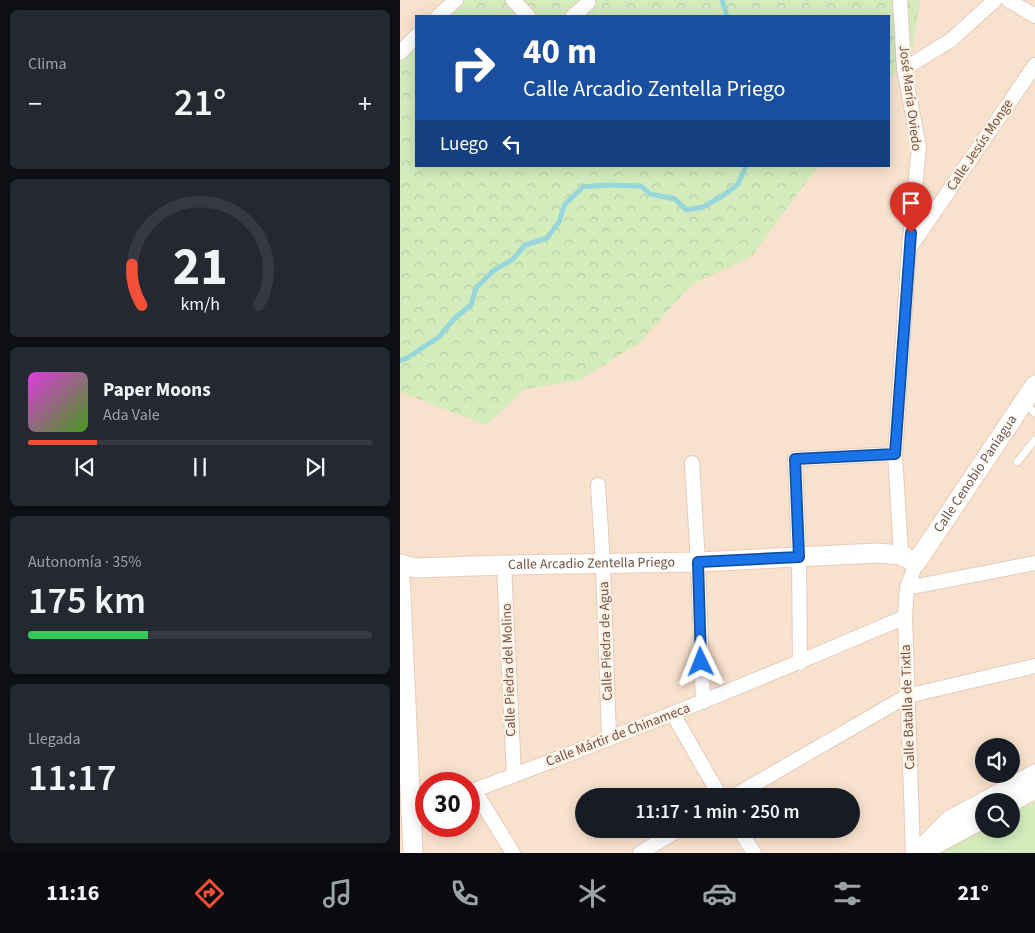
<!DOCTYPE html>
<html lang="es">
<meta charset="utf-8">
<style>
body{margin:0;font-family:"Source Sans 3",sans-serif;background:#242831;color:#f1f3f6;height:100vh;display:flex;flex-direction:column;font-size:19px;white-space:nowrap}
*{box-sizing:border-box;margin:0}
p{font-size:16px;color:#9ea1a6}
.icon{flex:none;width:28px;height:28px;fill:none;stroke:currentColor;stroke-width:2;stroke-linecap:round;stroke-linejoin:round}
.map{position:relative;flex:1;overflow:hidden}
.sheet{display:flex;flex-direction:column;gap:10px;padding:10px;background:#0d0f14;width:400px}
.sheet>*{flex:none}
.banner{position:absolute;left:15px;top:15px;width:475px;height:152px;border-radius:0px;box-shadow:0 2px 12px #0003;background:#1a4fa0;color:#fff;overflow:hidden}
.controls{position:absolute;left:575px;top:738px;display:grid;gap:10px}
.controls a{display:grid;place-items:center;width:45px;height:45px;border-radius:50%;background:#171b24;box-shadow:0 2px 12px #0003;font-size:25px}
.speed{position:absolute;left:15px;top:772px;display:flex;gap:10px;font-size:25px;font-weight:700;text-align:center}
.speed>*{display:grid;place-content:center;width:65px;height:65px;border-radius:50%;background:#171b24;box-shadow:0 2px 12px #0003;line-height:1}
.speed .limit{border:8px solid #d22;background:#fff;color:#111}
.pin{position:absolute;display:grid;place-items:center;width:42px;height:42px;color:#fff;margin:-51px -21px;border-radius:50% 50% 50% 0;rotate:-45deg;box-shadow:0 0 5px #0007}
.pin .icon{rotate:45deg}
.me{position:absolute;width:55px;margin:-28px;rotate:358deg;stroke-linejoin:round;filter:drop-shadow(0 0 4px #0008)}
.turn{display:flex;align-items:center;gap:18px;height:105px;padding:0 25px;font-size:22px}
.turn .icon{width:65px;height:65px;stroke-width:2.5}
.turn b{display:block;font-size:35px;line-height:42px}
.then{display:flex;align-items:center;height:48px;padding:0 25px;background:#0003;gap:10px;font-size:19px}
.big{font-size:38px;font-weight:600;line-height:1.1}
.sheet .tile{flex:1;display:flex;flex-direction:column;justify-content:center;gap:8px;min-width:0;padding:0 18px;border-radius:8px;background:#242831}
.sheet .dial{align-items:center;gap:0}
.dial svg{height:130px;overflow:visible;fill:none;stroke:#363941;stroke-width:7;stroke-linecap:round;text-anchor:middle}
.dial text{fill:#f1f3f6;stroke:none}
.song{display:flex;align-items:center;gap:15px}
.cover{width:60px;height:60px;border-radius:8px;background:linear-gradient(135deg,hsl(300 70% 55%),hsl(100 70% 35%))}
.played{height:5px;border-radius:2px;background:linear-gradient(90deg,#f35037 20%,#363941 20%)}
.keys{display:flex;justify-content:space-around;direction:ltr}
.heat{display:flex;justify-content:space-between;align-items:center;font-size:28px;direction:ltr}
.charge{height:8px;border-radius:4px;background:linear-gradient(90deg,#34c759 35%,#363941 0)}
.trip{position:absolute;left:175px;top:788px;width:285px;height:50px;border-radius:25px;background:#171b24;box-shadow:0 2px 12px #0003;font-weight:600;line-height:50px;text-align:center}
.menu{display:flex;height:80px;justify-content:space-around;align-items:center;background:#090b0e;color:#9ea1a6}
.menu .icon{width:35px;height:35px}
.menu .active{color:#f35037}
.menu b{font-size:22px;color:#f1f3f6}
main{display:flex;flex:1;min-height:0}
.map>svg:first-child{display:block}
.residential{fill:#f8e2ce;fill-rule:evenodd}
.grass{fill:#d4ecbc}
.forest{fill:url(#forest-crowns)}
.lines{fill:none;stroke-linecap:round;stroke-linejoin:round}
.stream{stroke:#97d7db;stroke-width:5}
.lane-casing{stroke:#e4cbbc;stroke-width:9}
.street-casing{stroke:#e4cbbc;stroke-width:16}
.secondary-casing{stroke:#eacbb9;stroke-width:21}
.lane{stroke:#fff;stroke-width:7}
.street{stroke:#fff;stroke-width:14}
.secondary{stroke:#fff;stroke-width:19}
.route-casing{stroke:#114b97;stroke-width:12}
.route{stroke:#1a73e8;stroke-width:9}
.labels{text-anchor:middle;dominant-baseline:central;stroke-width:4.5;stroke-linejoin:round;paint-order:stroke}
.street-label{font-size:14px;fill:#755144;stroke:#fff3e6}
</style>
<main>
<section class="sheet">
<div class="tile"><p>Clima</p>
<div class="heat"><a>−</a><b class="big">21°</b><a>+</a></div>
</div>
<div class="tile dial"><svg viewBox="0 0 100 80">
<path d="M14 69A42 42 0 1 1 86 69"/>
<path d="M14 69A42 42 0 0 1 8 44" stroke="#f35037"/>
<text x="50" y="56" font-size="32" font-weight="700">21</text>
<text x="50" y="72" font-size="11">km/h</text>
</svg></div>
<div class="tile">
<div class="song"><i class="cover"></i><div><b>Paper Moons</b><p>Ada Vale</p></div></div>
<div class="played"></div>
<div class="keys"><svg class="icon" aria-label="previous" viewBox="0 0 24 24"><path d="M18 5L8 12l10 7zM5 5v14"/></svg><svg class="icon" aria-label="pause" viewBox="0 0 24 24"><path d="M8 5v14M16 5v14"/></svg><svg class="icon" aria-label="next" viewBox="0 0 24 24"><path d="M6 5l10 7-10 7zM19 5v14"/></svg></div>
</div>
<div class="tile"><p>Autonomía · 35%</p><b class="big">175 km</b><div class="charge"></div></div>
<div class="tile"><p>Llegada</p><b class="big">11:17</b></div>
</section>
<div class="map">
<svg width="635" height="853" viewBox="0 0 635 853">
<defs>
<pattern id="forest-crowns" width="20" height="18" patternUnits="userSpaceOnUse" patternTransform="scale(1.25)"><rect width="20" height="18" fill="#d4ecbc"/><path d="M2 6a3 3 0 1 1 6 0M12 15a3 3 0 1 1 6 0" fill="none" stroke="#b9cca3"/></pattern>
</defs>
<rect width="100%" height="100%" fill="#feefde"/>
<path class="residential" d="M0 0H635V853H0ZM16 16H489V166H16ZM584 746H611V774H584ZM26 784H69V826H26ZM184 796H451V829H184ZM584 801H611V829H584Z"/>
<path class="grass" d="M635 792V853H541L539 842 584 829H611V804Z"/>
<g class="forest">
<path d="M57 0H520L512 52 489 80V16H33Z"/>
<path d="M16 28V166H419L397 194 351 257 292 284 239 343 180 380 125 389 86 425 0 392V40Z"/>
</g>
<g class="lines">
<g class="stream">
<path d="M322 0 327 16"/>
<path d="M0 361 7 358 39 337 55 318 71 305 76 288 93 271 113 259 125 245 147 238 159 222 165 204 183 187 206 185 241 186 250 194 275 199 286 210 303 207 324 195 338 184 346 166"/>
</g>
<g class="lane-casing">
<g id="lane">
<path d="M624 403 635 413"/>
<path d="M617 462 635 440"/>
</g>
</g>
<g class="street-casing">
<g id="street">
<path d="M113 0 128 16"/>
<path d="M500 0 504 69 519 147 509 250 495 454 501 555"/>
<path d="M608 0 635 16"/>
<path d="M38 16 56 0"/>
<path d="M173 16 188 3"/>
<path d="M0 53 16 36"/>
<path d="M504 69 551 40 595 0"/>
<path d="M509 249 635 65"/>
<path d="M292 463 298 562 303 702"/>
<path d="M198 485 203 564 209 738"/>
<path d="M104 565 114 775"/>
<path d="M507 588 635 563"/>
<path d="M400 663 399 557 395 459 495 454"/>
<path d="M273 714 320 796"/>
<path d="M74 790 113 853"/>
<path d="M69 792C215 738 361 679 505 617"/>
<path d="M334 796 507 696 635 666"/>
<path d="M11 814 26 808"/>
<path d="M339 829 354 853"/>
<path d="M240 853 280 829"/>
<path d="M513 853 505 617 507 588 516 563"/>
</g>
</g>
<g class="secondary-casing">
<g id="secondary">
<path id="s1" d="M0 564 16 568 104 565 298 562 476 553 501 555 516 563 635 385"/>
<path d="M0 575 13 853"/>
<path d="M585 801 635 774"/>
<path d="M611 802 635 789"/>
<path d="M532 846 584 818"/>
<path d="M517 853 550 820 584 802"/>
</g>
</g>
<use href="#lane" class="lane"/>
<use href="#street" class="street"/>
<use href="#secondary" class="secondary"/>
</g>
<g class="lines">
<g class="route-casing">
<path id="route" d="M301 662 298 562 399 557 395 459 495 454 511 233"/>
</g>
<use href="#route" class="route"/>
</g>
<g class="labels">
<g class="street-label">
<text transform="translate(510 98) rotate(83)">José María Oviedo</text>
<text transform="translate(580 145) rotate(-56)">Calle Jesús Monge</text>
<text stroke="none"><textPath href="#s1" startOffset="626">Calle Cenobio Paniagua</textPath></text>
<text stroke="none"><textPath href="#s1" startOffset="192">Calle Arcadio Zentella Priego</textPath></text>
<text transform="translate(206 641) rotate(-92)">Calle Piedra de Agua</text>
<text transform="translate(109 670) rotate(-92)">Calle Piedra del Molino</text>
<text transform="translate(508 707) rotate(-92)">Calle Batalla de Tixtla</text>
<text transform="translate(218 735) rotate(-21)">Calle Mártir de Chinameca</text>
</g>
</g>
</svg>
<div class="controls">
<a><svg class="icon" aria-label="sound" viewBox="0 0 24 24"><path d="M4 9h4l5-4v14l-5-4H4zM17 9q2 3 0 6"/></svg></a>
<a><svg class="icon" aria-label="search" viewBox="0 0 24 24"><circle cx="10" cy="10" r="6"/><path d="M15 15l6 6"/></svg></a>
</div>
<div class="speed"><div class="limit">30</div></div>
<div class="pin" style="left:511px;top:233px;background:#d93025"><svg class="icon" aria-label="arrive" viewBox="0 0 24 24"><path d="M6 21V4h12l-3 4 3 4H6"/></svg></div>
<svg class="me" style="left:301px;top:662px" viewBox="-20 -20 40 40"><path d="M0-17L14 15 0 8-14 15z" fill="#1a73e8" stroke="#fff" stroke-width="4"/></svg>
<div class="trip">11:17 · 1 min · 250 m</div>
<div class="banner">
<div class="turn"><svg class="icon" aria-label="right" viewBox="0 0 24 24"><path d="M7 20v-9h11M14 6l5 5-5 5"/></svg><div><b>40 m</b>Calle Arcadio Zentella Priego</div></div>
<div class="then">Luego<svg class="icon" aria-label="left" viewBox="0 0 24 24"><path d="M17 20v-9H6M10 6l-5 5 5 5"/></svg></div>
</div>
</div>
</main>
<nav class="menu">
<b>11:16</b>
<svg class="icon active" aria-label="directions" viewBox="0 0 24 24"><path d="M12 3l9 9-9 9-9-9zM9 14v-3h6M13 9l2 2-2 2"/></svg>
<svg class="icon" aria-label="music" viewBox="0 0 24 24"><path d="M9 18V5l10-2v13"/><circle cx="6" cy="18" r="3"/><circle cx="16" cy="16" r="3"/></svg>
<svg class="icon" aria-label="phone" viewBox="0 0 24 24"><path d="M5 4h4l2 5-3 2q2 4 5 5l2-3 5 2v4C11 20 4 13 5 4z"/></svg>
<svg class="icon" aria-label="climate" viewBox="0 0 24 24"><path d="M12 3v18M4 7l16 10M4 17L20 7"/></svg>
<svg class="icon" aria-label="car" viewBox="0 0 24 24"><path d="M5 17H2v-5l4-1 3-4h7l3 4 3 1v5h-3M9 17h6M6 11h13"/><circle cx="7" cy="17" r="2"/><circle cx="17" cy="17" r="2"/></svg>
<svg class="icon" aria-label="filters" viewBox="0 0 24 24"><path d="M4 7h16M4 17h16"/><circle cx="9" cy="7" r="2"/><circle cx="15" cy="17" r="2"/></svg>
<b>21°</b>
</nav>
